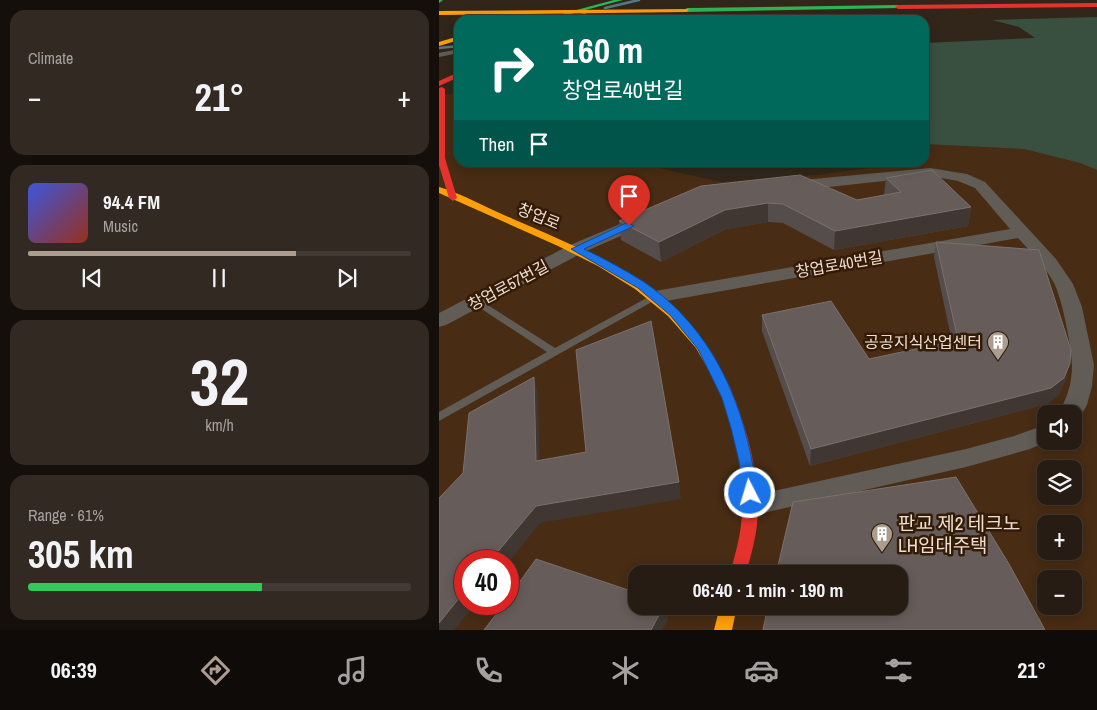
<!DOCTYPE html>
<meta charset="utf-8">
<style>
body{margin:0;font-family:"Archivo Narrow","Noto Sans KR",sans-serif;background:#322922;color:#f1f3f6;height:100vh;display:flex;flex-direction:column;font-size:19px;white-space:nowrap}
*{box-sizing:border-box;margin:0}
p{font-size:16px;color:#a4a1a0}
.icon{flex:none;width:28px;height:28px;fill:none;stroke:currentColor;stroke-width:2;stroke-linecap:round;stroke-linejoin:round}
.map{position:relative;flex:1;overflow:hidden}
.drawer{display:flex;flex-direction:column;gap:10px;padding:10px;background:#150f0b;width:439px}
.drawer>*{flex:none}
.guide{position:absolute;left:15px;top:15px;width:475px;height:152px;border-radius:15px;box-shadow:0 2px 12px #0003,0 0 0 1px #423a34;background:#00695c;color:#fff;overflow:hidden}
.controls{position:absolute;left:598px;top:405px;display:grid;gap:10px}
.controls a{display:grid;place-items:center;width:45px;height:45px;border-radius:10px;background:#261c14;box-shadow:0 2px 12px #0003,0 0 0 1px #423a34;font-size:25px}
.speed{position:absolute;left:15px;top:550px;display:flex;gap:10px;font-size:25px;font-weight:700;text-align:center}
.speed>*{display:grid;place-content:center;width:65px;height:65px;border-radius:50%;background:#261c14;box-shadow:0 2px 12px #0003,0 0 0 1px #423a34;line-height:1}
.speed .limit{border:8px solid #d22;background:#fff;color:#111}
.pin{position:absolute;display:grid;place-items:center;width:42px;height:42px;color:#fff;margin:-51px -21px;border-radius:50% 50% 50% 0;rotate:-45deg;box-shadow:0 0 5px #0007}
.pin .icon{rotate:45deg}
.me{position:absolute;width:55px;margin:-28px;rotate:355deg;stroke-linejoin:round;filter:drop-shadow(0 0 4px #0008)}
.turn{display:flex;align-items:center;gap:18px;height:105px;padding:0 25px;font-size:22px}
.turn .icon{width:65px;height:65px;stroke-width:2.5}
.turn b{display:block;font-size:35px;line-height:42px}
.then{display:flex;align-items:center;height:48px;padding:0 25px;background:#0003;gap:10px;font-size:19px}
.big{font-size:38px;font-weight:700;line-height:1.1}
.drawer .tile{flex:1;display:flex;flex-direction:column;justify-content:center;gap:8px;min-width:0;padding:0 18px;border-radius:15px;background:#322922}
.drawer .dial{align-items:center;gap:0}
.dial b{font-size:65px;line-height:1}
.song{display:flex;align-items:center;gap:15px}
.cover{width:60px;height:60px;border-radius:8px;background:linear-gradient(135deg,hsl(230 70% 55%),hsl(10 70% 35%))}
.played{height:5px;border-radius:2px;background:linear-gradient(90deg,#ac9d91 70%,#423a34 70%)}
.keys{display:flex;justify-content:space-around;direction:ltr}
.heat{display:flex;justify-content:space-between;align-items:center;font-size:28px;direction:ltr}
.charge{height:8px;border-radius:4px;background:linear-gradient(90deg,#34c759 61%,#423a34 0)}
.trip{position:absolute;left:189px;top:565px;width:280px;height:50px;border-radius:15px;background:#261c14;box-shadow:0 2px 12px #0003,0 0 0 1px #423a34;font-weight:700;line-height:50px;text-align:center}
.dock{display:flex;height:80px;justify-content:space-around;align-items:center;background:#0f0b08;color:#a4a1a0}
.dock .icon{width:35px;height:35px}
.dock .selected{color:#ac9d91}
.dock b{font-size:22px;color:#f1f3f6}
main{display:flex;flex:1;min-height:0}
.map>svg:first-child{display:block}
.built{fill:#482c14;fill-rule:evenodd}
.green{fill:#395041}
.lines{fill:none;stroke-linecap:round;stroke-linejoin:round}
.stream{stroke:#547887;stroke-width:2.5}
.lane{fill:#615c56;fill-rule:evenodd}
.street{fill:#615c56;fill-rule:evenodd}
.fast{fill:#30b455;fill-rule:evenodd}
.slow{fill:#ff9f0a;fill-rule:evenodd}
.jam{fill:#e5322d;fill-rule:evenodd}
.wall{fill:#554d4c}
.shaded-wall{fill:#403732}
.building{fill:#665c5a;stroke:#7b706d}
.route{fill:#1a73e8;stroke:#114b97}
.labels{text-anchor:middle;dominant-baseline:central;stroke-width:5;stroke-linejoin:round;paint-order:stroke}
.street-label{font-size:16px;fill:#eeddd1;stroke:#331b06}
.poi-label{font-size:16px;fill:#eeddd1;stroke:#331b06;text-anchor:end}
.near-poi-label{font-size:19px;fill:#eeddd1;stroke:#331b06;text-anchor:start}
</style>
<main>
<section class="drawer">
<div class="tile"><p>Climate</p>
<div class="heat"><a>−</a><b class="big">21°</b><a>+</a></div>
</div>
<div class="tile">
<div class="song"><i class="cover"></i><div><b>94.4 FM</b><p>Music</p></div></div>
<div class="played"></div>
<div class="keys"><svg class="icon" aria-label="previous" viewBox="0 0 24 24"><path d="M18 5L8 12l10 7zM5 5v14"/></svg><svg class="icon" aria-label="pause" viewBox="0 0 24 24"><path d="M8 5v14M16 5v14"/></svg><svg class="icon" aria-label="next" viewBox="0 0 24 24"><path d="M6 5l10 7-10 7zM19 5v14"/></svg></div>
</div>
<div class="tile dial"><b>32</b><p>km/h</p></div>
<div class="tile"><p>Range · 61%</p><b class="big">305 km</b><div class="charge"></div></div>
</section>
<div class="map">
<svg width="659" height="630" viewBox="0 0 659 630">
<rect width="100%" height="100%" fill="#32261a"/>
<path class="built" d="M20 93V162L199 163 281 182 378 175 467 163 485 162V144L585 149 641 163 658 170V630H0V95ZM606 414H634V441H606ZM606 469H634V496H606ZM606 524H634V551H606ZM26 561H69V604H26ZM198 574H460V606H198ZM606 579H634V606H606Z"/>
<path class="green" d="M658 17V170L641 163 585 149 485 144V43L596 38 580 27 553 20Z"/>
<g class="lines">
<g class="stream">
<path d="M166 8 200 0"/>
<path d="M122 20 146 14"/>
<path d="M0 48 20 46"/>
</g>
<g class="lane">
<path d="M20 49V53L0 57V53Z"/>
<path d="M215 294 220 297 218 299 0 421V412L108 352 35 304 33 302 35 300H41L116 348Z"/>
</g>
<g class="street">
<path d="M491 168 528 174 546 182 617 259 634 284 643 307 655 365 653 386 648 405 639 420 634 421V414H619C628 399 633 383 633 366 633 349 623 298 615 283 606 266 592 252 579 238L216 303 209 301 206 297 209 293 216 291 571 229 536 188 519 181 491 176 353 191 348 189 345 186 348 183 353 181Z"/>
<path d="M205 214 211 215 213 219 211 223 143 253 7 325 0 327V313L131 245Z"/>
<path d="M606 425V441H609L591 449 527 467 311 516 302 513 298 506 302 499 311 496 527 449 575 436Z"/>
</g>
<g class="fast">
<path d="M0 0H4L0 3Z"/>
<path d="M175 0H184L109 20H100Z"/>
<path d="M459 5 461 8 248 12 245 10 248 8Z"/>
</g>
<g class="slow">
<path d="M250 9 248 12 0 15V11Z"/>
<path d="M20 36V40L0 46V42Z"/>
<path d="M0 187C24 194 50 209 74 219 145 249 218 281 266 344 276 357 283 373 291 387L289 390H281L257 348 229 316 196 289 159 266 119 246 0 193Z"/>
<path d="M281 606H298L293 630H275Z"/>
</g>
<g class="jam">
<path d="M659 3V7L459 9 456 7 459 5Z"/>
<path d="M20 72V77L0 86V81Z"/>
<path d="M3 87 6 89V158L18 198 14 201 10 198 0 165V88Z"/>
<path d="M285 383 289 384 291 387C309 431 322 477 318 525 316 542 311 558 307 574H291C295 558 300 542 302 525 308 478 296 431 279 387L281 384Z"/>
</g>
</g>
<g class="wall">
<path d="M447 178 532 207 529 226 395 250 344 223 329 222 287 229 222 262 182 240 180 221 262 186 418 200 445 195Z"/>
<path d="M497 242 627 379 620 394 608 404 371 466 323 331V315L430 359 513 342 495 257Z"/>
</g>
<g class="shaded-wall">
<path d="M329 203V222L287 229 222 262 220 242 286 210Z"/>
<path d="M532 207 529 226 395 250 396 231Z"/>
<path d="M631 363 627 379 620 394 608 404 371 466 372 449Z"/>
<path d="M95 377 99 393 101 478 97 461Z"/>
<path d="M240 482 242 499 101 523 69 563V561H51L97 506Z"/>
<path d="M26 591V604H36L15 630H0V623Z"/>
<path d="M225 606H227L229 620 223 630H212Z"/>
</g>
<g class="building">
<path d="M493 170 532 207 396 231 344 204 329 203 286 210 220 242 180 221 262 186 361 175 418 200 462 192 447 178Z"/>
<path d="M497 242 600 250 632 350 631 363 625 378 612 388 372 449 323 315 392 301 430 359 519 340Z"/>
<path d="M212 321 240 482 97 506 51 561H26V591L0 623V498L24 473 30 413 95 377 97 461 147 452 137 350Z"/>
<path d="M517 477 570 564 606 630H324L329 606H460V574H337L354 502Z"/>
<path d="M97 559 198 593V606H225L212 630H45L65 604H69V598Z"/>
</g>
<path class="route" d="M187 223H190L195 226 145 249C166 259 186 270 205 282 277 331 308 410 318 493L316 497 311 498 305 497 303 493 300 461 292 428 283 398 259 349 231 315 199 288 132 249Z"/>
<defs>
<g id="building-pin" transform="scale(1.125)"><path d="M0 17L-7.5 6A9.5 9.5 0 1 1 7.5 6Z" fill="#ac9d91" stroke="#331b06"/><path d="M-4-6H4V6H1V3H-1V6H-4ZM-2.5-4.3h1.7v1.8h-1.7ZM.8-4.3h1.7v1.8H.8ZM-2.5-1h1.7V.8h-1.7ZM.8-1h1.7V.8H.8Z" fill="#fff"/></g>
</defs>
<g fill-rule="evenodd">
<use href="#building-pin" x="559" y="342"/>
<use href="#building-pin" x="443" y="534"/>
</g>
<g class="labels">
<g class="street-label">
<text transform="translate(100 216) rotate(22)">창업로</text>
<text transform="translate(400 264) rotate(-10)">창업로40번길</text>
<text transform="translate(69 285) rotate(-28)">창업로57번길</text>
</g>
<g class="poi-label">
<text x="543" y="342">공공지식산업센터</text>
</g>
<g class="near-poi-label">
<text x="459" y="523">판교 제2 테크노<tspan x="459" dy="22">LH임대주택</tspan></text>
</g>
</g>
</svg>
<div class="controls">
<a><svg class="icon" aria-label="sound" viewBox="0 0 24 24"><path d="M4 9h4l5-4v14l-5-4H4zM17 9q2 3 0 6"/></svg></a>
<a><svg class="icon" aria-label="layers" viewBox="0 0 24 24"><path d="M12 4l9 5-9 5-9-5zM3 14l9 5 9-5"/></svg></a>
<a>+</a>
<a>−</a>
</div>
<div class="speed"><div class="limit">40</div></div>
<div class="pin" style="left:190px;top:226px;background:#d93025"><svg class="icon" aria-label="arrive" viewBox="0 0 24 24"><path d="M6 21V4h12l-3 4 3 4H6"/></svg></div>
<svg class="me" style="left:311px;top:493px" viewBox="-20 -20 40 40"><circle r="17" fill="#1a73e8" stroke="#fff" stroke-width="3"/><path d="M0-11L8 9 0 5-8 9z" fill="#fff"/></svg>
<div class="trip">06:40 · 1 min · 190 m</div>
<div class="guide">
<div class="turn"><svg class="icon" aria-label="right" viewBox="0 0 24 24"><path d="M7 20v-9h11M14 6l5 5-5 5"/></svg><div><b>160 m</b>창업로40번길</div></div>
<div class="then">Then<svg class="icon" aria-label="arrive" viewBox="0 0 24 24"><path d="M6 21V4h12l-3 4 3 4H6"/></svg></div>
</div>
</div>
</main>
<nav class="dock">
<b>06:39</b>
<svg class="icon selected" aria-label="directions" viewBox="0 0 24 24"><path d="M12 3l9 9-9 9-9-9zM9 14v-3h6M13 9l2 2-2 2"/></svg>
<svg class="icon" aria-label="music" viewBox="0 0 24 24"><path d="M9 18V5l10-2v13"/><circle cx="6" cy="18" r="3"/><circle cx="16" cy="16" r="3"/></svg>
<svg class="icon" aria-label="phone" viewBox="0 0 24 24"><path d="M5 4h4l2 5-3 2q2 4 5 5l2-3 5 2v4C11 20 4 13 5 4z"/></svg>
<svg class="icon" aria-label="climate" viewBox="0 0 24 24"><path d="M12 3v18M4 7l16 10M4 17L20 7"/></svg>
<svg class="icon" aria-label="car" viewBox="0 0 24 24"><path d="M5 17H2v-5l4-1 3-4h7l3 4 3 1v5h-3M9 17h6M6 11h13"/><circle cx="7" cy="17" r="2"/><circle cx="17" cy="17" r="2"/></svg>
<svg class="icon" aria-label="filters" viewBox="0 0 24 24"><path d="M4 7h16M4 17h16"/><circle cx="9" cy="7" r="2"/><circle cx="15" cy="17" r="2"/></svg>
<b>21°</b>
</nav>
